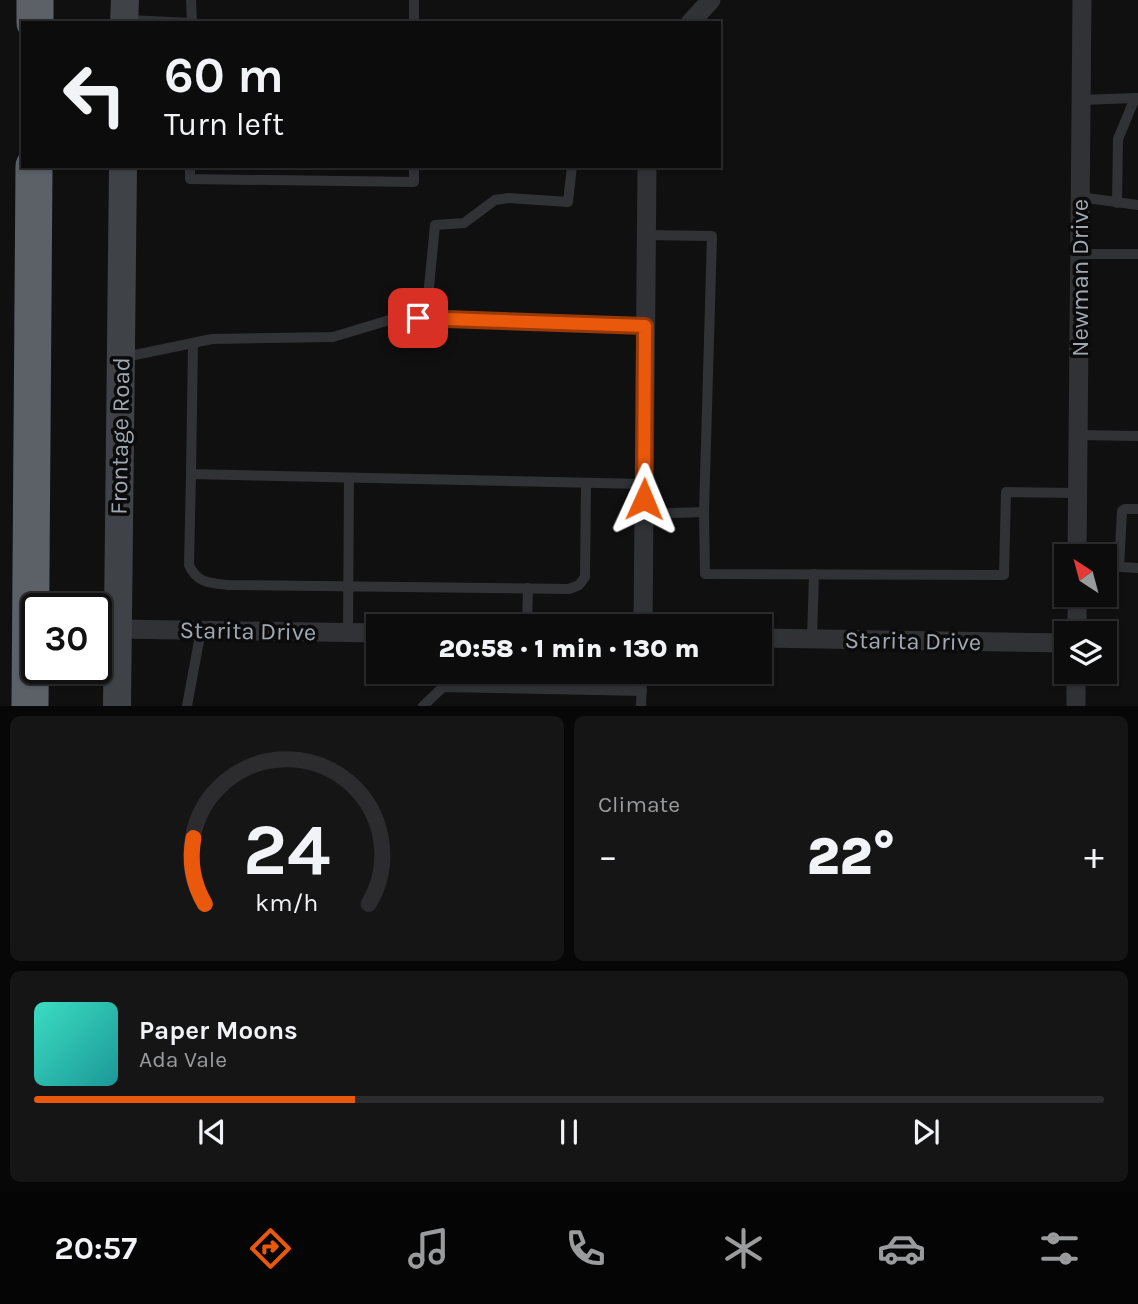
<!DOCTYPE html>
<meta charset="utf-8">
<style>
body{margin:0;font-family:Karla,sans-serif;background:#151516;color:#f1f3f6;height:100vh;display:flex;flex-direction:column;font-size:26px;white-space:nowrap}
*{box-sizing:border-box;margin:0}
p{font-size:23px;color:#9a9b9d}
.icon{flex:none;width:38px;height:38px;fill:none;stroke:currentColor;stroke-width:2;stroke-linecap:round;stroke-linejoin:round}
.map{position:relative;height:706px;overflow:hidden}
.drawer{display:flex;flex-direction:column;gap:10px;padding:10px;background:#070707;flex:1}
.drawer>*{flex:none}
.hud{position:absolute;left:21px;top:21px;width:700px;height:147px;border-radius:0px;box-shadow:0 2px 5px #0004,0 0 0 2px #2c2c2e;background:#0c0c0d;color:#f1f3f6;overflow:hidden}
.needle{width:46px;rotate:324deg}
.tools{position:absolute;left:1054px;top:544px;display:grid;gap:14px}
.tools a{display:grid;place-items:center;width:63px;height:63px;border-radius:0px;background:#0c0c0d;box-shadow:0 2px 5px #0004,0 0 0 2px #2c2c2e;font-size:35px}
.speed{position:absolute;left:21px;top:593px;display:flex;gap:14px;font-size:35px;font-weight:700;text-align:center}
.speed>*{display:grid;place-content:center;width:91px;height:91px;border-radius:50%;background:#0c0c0d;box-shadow:0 2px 5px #0004,0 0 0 2px #2c2c2e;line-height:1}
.speed .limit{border:4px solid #111;border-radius:10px;background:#fff;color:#111}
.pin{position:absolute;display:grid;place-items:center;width:60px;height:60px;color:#fff;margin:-30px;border-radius:14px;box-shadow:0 4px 10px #0006}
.me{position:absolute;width:77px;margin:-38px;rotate:1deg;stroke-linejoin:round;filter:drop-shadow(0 0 5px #0008)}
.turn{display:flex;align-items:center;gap:24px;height:147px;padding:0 28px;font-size:32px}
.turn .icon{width:91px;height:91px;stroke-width:2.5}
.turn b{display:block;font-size:49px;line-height:60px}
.big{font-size:52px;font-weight:800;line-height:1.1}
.drawer .tile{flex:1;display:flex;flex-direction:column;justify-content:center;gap:10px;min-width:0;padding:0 24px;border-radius:10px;background:#151516}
.drawer .dial{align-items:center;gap:0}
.dial svg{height:182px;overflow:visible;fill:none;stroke:#2c2c2e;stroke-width:7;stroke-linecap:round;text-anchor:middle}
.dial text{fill:#f1f3f6;stroke:none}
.song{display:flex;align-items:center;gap:21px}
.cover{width:84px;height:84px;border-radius:10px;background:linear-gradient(135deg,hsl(170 70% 55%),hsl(180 70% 35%))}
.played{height:7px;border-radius:4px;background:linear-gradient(90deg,#ea580c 30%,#2c2c2e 30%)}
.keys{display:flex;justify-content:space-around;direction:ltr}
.heat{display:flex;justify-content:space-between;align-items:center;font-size:38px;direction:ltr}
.drawer .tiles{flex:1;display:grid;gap:10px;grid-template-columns:1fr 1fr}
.tile:last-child{grid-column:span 2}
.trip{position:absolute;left:366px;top:614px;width:406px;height:70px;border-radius:0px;background:#0c0c0d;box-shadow:0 2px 5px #0004,0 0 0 2px #2c2c2e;font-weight:800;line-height:70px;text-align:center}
.dock{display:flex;height:112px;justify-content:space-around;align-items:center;background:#050505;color:#9a9b9d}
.dock .icon{width:49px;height:49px}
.dock .selected{color:#ea580c}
.dock b{font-size:32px;color:#f1f3f6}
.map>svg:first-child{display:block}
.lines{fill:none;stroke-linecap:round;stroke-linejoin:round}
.service{stroke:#313236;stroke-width:10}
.minor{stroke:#313236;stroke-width:19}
.secondary{stroke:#3f4247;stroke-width:28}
.motorway{stroke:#5c6168;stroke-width:37}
.route-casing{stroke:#983908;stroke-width:18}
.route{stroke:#ea580c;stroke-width:12}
.labels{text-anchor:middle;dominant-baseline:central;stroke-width:7;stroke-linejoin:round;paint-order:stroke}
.street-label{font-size:24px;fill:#a0a9b3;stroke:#0b0b0c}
</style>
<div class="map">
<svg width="1138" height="706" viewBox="0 0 1138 706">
<rect width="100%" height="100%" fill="#101011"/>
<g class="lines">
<g class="service">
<path d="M191 0 192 22"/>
<path d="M414 0V23"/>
<path d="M127 20 192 23"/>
<path d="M1081 100 1135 98"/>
<path d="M190 166V179L414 182V166"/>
<path d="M1080 197 1138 205"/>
<path d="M1117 203 1118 139 1135 98H1138"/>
<path d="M1080 254H1138"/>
<path d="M426 318 435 225 464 223 495 200 508 198 568 202 572 166"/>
<path d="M193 343 191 474 644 484"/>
<path d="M125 357 212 339 333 337 396 318 645 326"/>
<path d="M1079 435 1138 436"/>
<path d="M191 474 189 565C197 583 209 583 228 585L569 589 579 585 585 577 586 483"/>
<path d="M704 512 705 574 1004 575 1006 492 1078 493"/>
<path d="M644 514 704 512 712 236 646 235"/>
<path d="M1104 566 1138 568"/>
<path d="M1119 567 1122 511 1125 509H1138"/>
<path d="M527 626 528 588"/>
<path d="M348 632 349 478"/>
<path d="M812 639 814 574"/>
<path d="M187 706 201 630"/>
<path d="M423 706 443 687 642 691"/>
<path d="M641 706 642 672"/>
</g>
<g class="minor">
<path d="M690 23 711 0"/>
<path d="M1077 556 1082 0"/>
<path d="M643 626 647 166"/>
<path d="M117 629 378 633"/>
<path d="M1077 634V595"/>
<path d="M760 638 1066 643"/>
<path d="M1076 706V672"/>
</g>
<g class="secondary">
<path d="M124 23 125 0"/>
<path d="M117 706 123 166"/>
</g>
<g class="motorway">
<path d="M35 23V0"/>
<path d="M30 706 34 166"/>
</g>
</g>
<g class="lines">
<g class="route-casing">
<path id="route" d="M418 318 645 326 644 499"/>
</g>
<use href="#route" class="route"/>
</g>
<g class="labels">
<g class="street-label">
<text transform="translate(1080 278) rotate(-90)">Newman Drive</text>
<text transform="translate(120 436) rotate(-89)">Frontage Road</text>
<text transform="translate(248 631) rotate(1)">Starita Drive</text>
<text transform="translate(913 641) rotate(1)">Starita Drive</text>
</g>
</g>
</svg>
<div class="tools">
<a><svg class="needle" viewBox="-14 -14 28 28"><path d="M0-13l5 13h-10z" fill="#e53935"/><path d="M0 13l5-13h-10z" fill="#9a9b9d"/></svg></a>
<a><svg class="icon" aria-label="layers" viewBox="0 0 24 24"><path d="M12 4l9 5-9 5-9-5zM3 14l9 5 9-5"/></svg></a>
</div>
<div class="speed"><div class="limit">30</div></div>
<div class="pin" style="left:418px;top:318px;background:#d93025"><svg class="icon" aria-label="arrive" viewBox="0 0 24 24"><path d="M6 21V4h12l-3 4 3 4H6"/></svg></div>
<svg class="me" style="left:644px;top:499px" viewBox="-20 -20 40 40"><path d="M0-17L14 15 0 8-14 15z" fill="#ea580c" stroke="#fff" stroke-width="4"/></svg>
<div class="trip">20:58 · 1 min · 130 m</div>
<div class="hud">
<div class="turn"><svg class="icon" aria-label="left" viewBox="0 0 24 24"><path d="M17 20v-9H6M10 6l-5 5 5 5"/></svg><div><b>60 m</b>Turn left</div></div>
</div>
</div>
<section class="drawer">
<div class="tiles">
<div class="tile dial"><svg viewBox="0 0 100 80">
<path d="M14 69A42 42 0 1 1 86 69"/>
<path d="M14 69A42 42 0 0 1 9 40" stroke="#ea580c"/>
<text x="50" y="56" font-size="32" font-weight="700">24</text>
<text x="50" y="72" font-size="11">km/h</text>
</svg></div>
<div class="tile"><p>Climate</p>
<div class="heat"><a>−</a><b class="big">22°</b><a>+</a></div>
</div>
<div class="tile">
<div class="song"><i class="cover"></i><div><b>Paper Moons</b><p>Ada Vale</p></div></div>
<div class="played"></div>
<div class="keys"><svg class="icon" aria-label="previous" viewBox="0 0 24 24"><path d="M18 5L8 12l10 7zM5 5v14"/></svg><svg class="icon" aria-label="pause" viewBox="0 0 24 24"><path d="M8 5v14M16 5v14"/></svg><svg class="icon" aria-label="next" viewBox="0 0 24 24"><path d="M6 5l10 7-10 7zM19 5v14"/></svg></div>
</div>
</div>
</section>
<nav class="dock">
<b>20:57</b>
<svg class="icon selected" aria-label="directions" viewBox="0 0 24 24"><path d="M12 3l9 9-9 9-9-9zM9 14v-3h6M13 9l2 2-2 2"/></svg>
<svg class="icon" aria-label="music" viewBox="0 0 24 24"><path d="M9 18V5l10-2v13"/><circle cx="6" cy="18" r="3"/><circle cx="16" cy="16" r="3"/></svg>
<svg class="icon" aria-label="phone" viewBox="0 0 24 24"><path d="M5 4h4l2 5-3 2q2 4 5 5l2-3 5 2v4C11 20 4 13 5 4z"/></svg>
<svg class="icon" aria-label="climate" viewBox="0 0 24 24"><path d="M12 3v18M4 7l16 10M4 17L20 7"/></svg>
<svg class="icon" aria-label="car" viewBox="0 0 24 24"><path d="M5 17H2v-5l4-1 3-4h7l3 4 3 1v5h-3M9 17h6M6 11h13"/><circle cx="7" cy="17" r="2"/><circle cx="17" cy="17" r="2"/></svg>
<svg class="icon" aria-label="filters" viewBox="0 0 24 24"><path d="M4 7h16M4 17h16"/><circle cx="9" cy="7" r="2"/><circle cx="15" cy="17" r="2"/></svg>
</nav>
